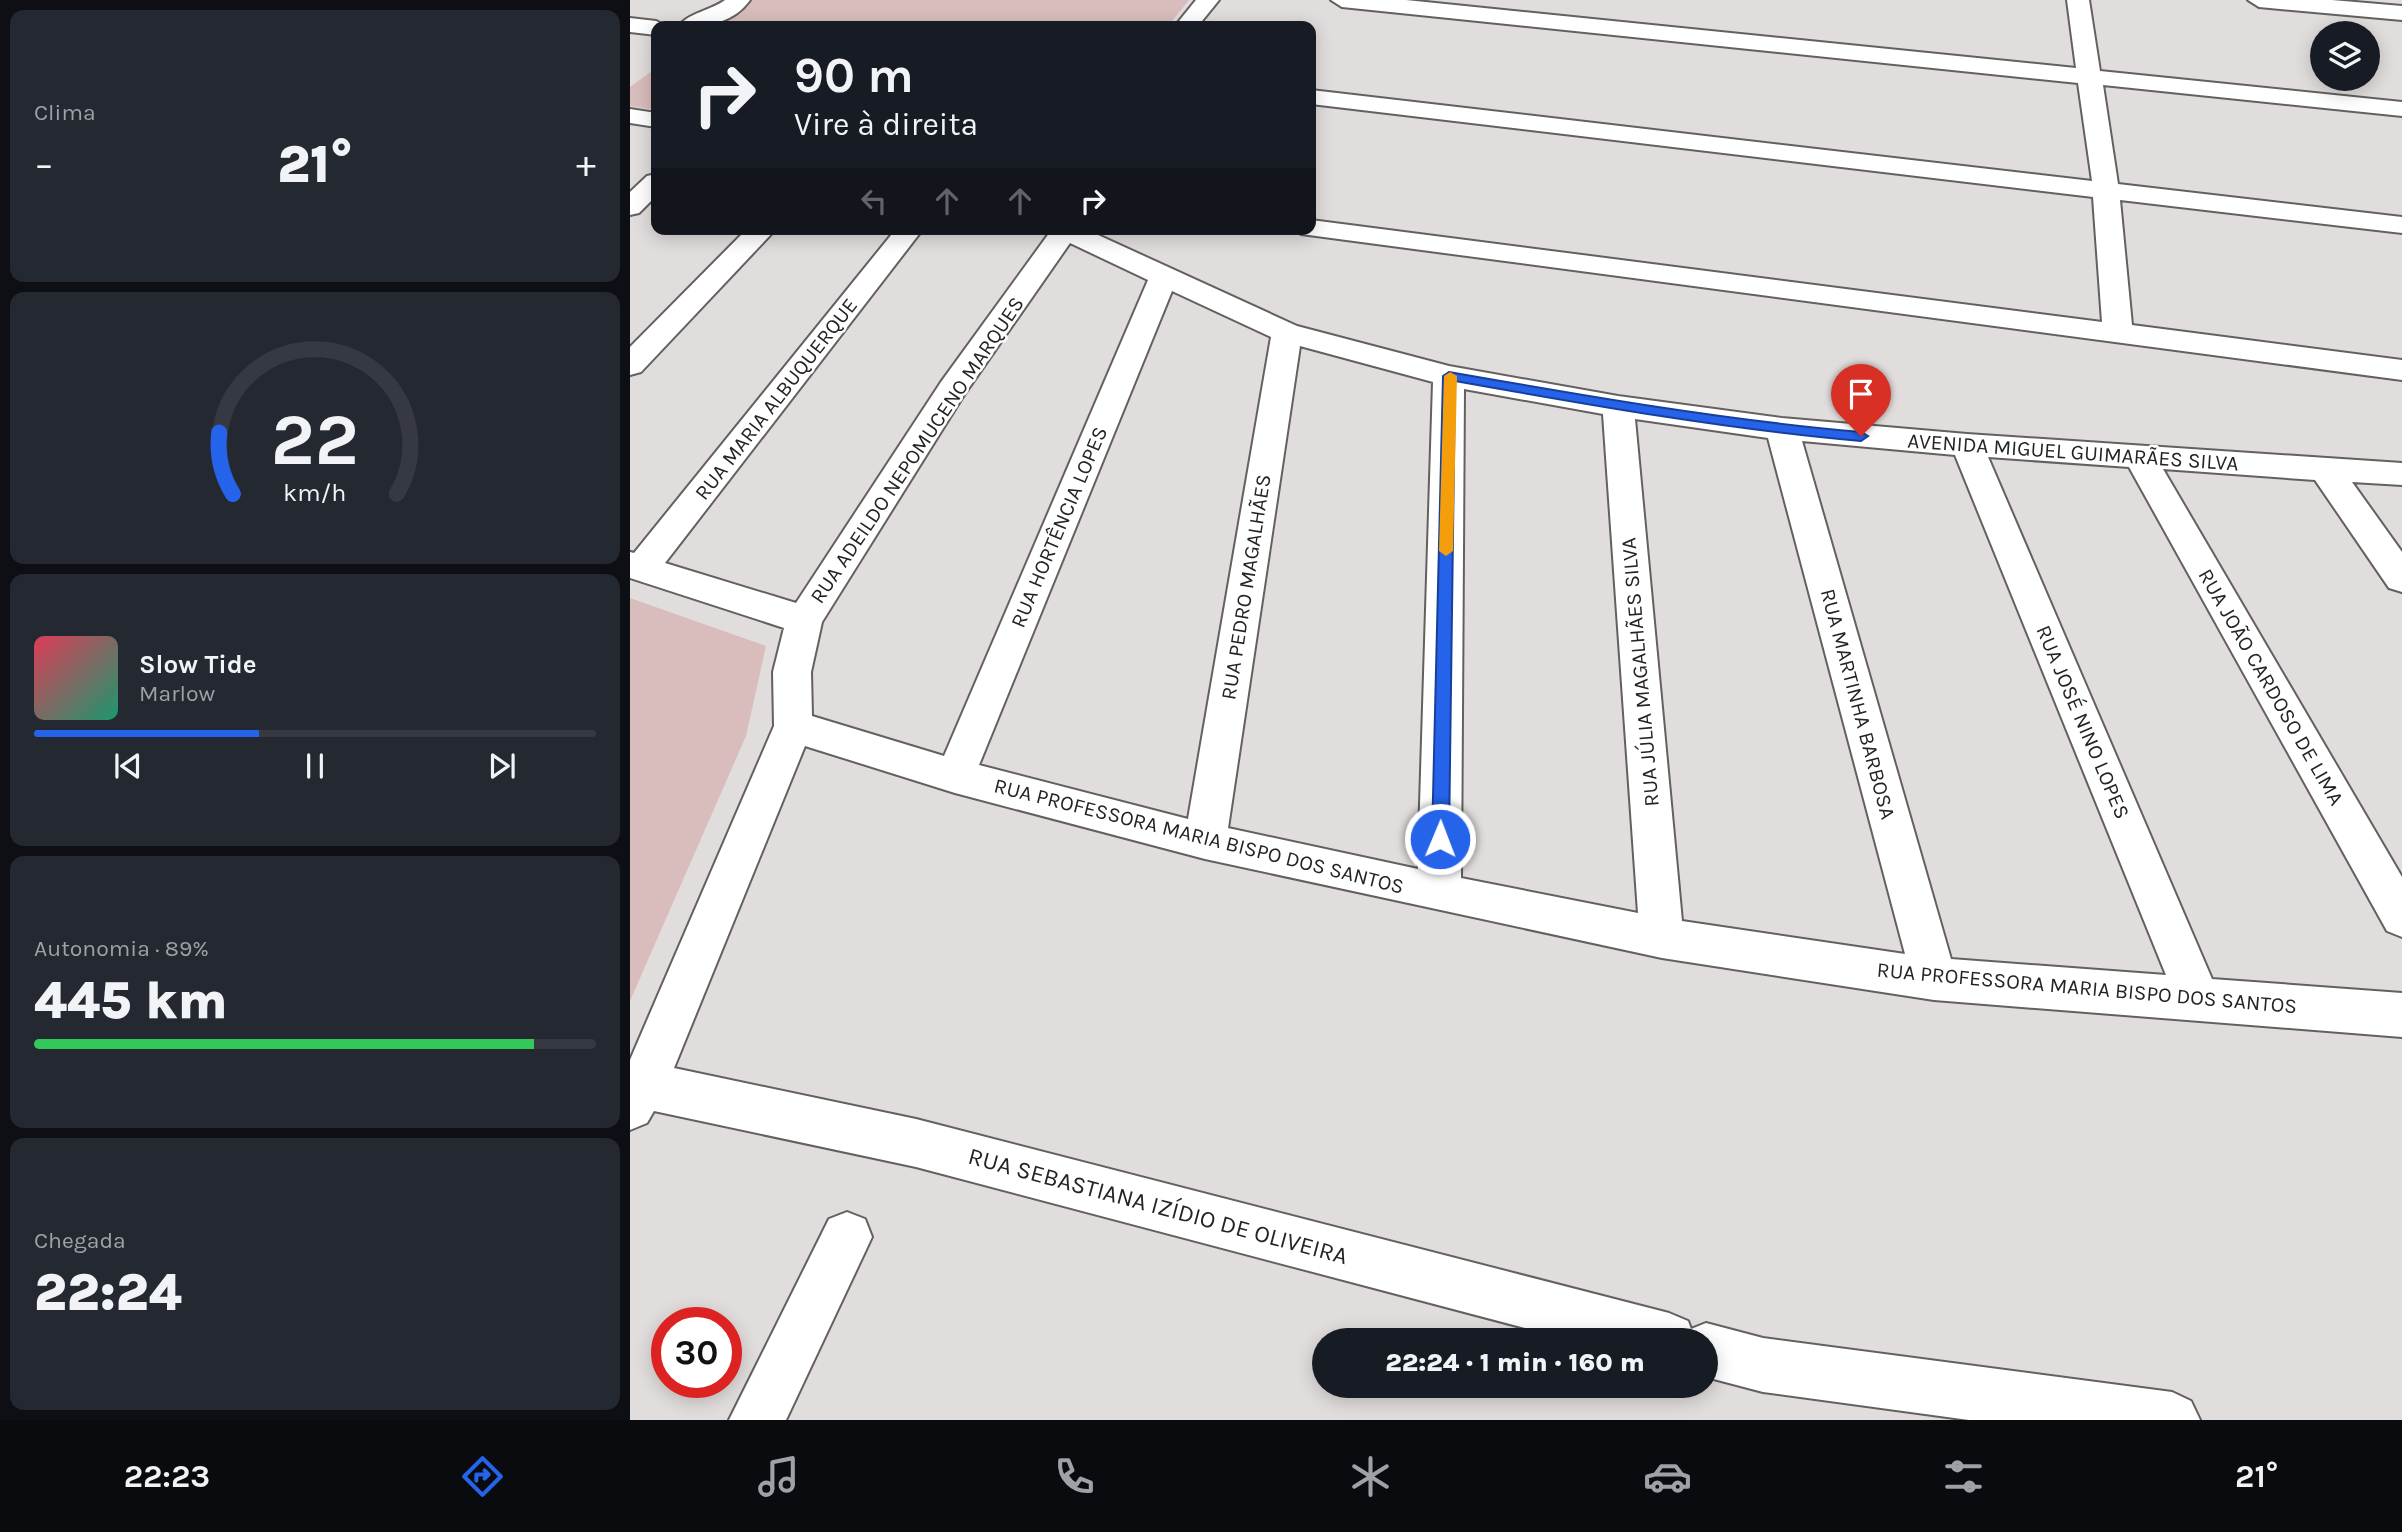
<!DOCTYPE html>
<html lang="pt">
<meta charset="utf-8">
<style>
body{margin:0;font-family:Karla,sans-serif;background:#242831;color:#f1f3f6;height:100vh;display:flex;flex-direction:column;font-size:26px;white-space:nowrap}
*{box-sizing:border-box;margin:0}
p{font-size:23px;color:#9ea1a6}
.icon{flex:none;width:38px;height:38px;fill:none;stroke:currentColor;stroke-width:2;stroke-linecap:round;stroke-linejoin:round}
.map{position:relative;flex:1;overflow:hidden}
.panel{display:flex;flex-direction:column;gap:10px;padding:10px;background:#0d0f14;width:630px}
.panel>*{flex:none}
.hud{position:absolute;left:21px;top:21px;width:665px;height:214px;border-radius:14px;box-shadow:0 4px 18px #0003;background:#171b24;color:#f1f3f6;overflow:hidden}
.tools{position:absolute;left:1680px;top:21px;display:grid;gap:14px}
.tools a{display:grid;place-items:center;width:70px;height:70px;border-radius:50%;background:#171b24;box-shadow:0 4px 18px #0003;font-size:35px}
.speed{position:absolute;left:21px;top:1307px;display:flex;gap:14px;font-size:35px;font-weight:700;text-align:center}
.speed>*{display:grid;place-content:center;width:91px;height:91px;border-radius:50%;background:#171b24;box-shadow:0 4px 18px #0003;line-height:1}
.speed .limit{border:10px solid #d22;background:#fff;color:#111}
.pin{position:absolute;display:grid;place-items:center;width:60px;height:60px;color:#fff;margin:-72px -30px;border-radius:50% 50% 50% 0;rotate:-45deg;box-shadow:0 0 7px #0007}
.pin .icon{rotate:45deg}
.me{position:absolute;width:77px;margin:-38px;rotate:1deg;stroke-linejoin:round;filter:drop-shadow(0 0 5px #0008)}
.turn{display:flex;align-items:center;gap:24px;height:147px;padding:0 28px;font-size:32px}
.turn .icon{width:91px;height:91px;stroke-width:2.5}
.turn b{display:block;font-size:49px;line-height:60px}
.lanes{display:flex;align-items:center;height:66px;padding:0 28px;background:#0003;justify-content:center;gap:35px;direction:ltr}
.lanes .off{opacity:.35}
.big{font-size:52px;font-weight:800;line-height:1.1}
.panel .tile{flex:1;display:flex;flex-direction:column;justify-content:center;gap:10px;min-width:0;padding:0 24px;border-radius:14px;background:#242831}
.panel .dial{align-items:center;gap:0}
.dial svg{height:182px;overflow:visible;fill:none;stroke:#363941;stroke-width:7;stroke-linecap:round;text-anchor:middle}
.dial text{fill:#f1f3f6;stroke:none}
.song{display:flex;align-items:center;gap:21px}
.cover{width:84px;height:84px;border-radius:10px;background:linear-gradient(135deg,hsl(350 70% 55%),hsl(160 70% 35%))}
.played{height:7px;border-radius:4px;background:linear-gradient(90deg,#2563eb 40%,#363941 40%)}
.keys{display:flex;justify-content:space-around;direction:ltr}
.heat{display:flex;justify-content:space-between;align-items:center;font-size:38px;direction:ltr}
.charge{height:10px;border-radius:5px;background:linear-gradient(90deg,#34c759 89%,#363941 0)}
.trip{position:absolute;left:682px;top:1328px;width:406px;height:70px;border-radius:35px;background:#171b24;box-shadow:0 4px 18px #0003;font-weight:800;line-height:70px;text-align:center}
.menu{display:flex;height:112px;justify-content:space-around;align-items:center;background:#090b0e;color:#9ea1a6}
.menu .icon{width:49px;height:49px}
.menu .on{color:#2563eb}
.menu b{font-size:32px;color:#f1f3f6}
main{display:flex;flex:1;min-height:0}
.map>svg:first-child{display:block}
.green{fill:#d8bdbc}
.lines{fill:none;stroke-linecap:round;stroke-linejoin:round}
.minor-casing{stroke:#646060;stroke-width:4}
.minor{fill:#fff;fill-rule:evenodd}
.route{fill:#2563eb;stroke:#184099;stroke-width:2}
.slow{fill:#f59e0b}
.labels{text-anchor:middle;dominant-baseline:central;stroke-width:5;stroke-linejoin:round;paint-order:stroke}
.street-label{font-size:21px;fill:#252424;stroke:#fff}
.near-street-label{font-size:24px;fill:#252424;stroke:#fff}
</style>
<main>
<section class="panel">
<div class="tile"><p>Clima</p>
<div class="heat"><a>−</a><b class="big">21°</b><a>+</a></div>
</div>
<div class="tile dial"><svg viewBox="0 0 100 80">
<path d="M14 69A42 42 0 1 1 86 69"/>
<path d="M14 69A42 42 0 0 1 8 42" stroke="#2563eb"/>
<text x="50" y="56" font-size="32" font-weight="700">22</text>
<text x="50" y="72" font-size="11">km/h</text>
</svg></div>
<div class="tile">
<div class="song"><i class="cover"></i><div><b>Slow Tide</b><p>Marlow</p></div></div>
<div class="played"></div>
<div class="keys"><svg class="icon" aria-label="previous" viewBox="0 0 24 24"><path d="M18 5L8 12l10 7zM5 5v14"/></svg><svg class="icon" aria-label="pause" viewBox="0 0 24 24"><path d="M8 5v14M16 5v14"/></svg><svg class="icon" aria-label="next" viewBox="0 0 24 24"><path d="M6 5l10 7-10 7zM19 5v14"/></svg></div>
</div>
<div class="tile"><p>Autonomia · 89%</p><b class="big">445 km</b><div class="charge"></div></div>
<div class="tile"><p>Chegada</p><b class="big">22:24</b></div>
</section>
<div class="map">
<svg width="1772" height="1420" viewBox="0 0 1772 1420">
<rect width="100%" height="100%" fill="#e2dddd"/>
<g class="green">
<path d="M119 0H559L538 26H83Z"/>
<path d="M26 68V110L0 106V87Z"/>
<path d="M0 598 136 646 116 736 0 1001Z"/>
</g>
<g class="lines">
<g class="minor-casing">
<g id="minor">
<path d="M95 0H120C103 24 75 27 49 26 58 13 82 10 95 0Z"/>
<path d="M566 0H589L568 26H545Z"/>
<path d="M701 0H776L1446 68 1437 0H1459L1470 71 1772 102V116L1473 85 1488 184 1772 217V233L1490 200 1502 325 1772 360V380L671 234 668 229H681V220L1472 322 1463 197 681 104V90L1462 181 1448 83 712 7Z"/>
<path d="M1618 0H1702L1772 6V20L1629 7Z"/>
<path d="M0 18 26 21 36 26H26V35L0 32Z"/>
<path d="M0 109 26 113V127L0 123Z"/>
<path d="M26 174V196L9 213 0 215V192L17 176Z"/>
<path d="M117 229H146L11 372 0 375V347Z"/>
<path d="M266 229H293L35 563 166 603 311 382 420 232 419 229H455L667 326 819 366 988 396 1152 418 1337 434 1772 463V485L1722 482 1772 552V592L1759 588 1685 480 1533 469 1772 877V937L1757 931 1499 467 1358 457 1582 979 1772 993V1037L1304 1000 1032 958 575 859 325 793 175 746 44 1068 286 1119 1039 1313 1058 1321 1061 1329 1076 1323 1133 1338 1542 1392 1561 1401 1570 1420H1339L1133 1392 1076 1377V1340H940L286 1167 24 1111 17 1123 0 1130V1060L144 726 143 672 154 628 0 578V552L4 553ZM440 243 518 280 314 756 182 716 181 672 192 622 334 395ZM542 291 641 337 558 819 349 765ZM670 346 803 382 788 869 598 828ZM834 389 973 414 1008 913 831 878ZM1005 419 1138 438 1275 954 1052 921ZM1172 441 1325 455 1536 975 1321 959Z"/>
<path d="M217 1212 235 1219 242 1237 156 1420H99L199 1219Z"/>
</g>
</g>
<use href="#minor" class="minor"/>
</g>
<path class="route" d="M819 372C956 396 1093 420 1231 432L1238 436 1231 441C1095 429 960 405 825 381L819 839 810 846 802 839 813 376Z"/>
<path class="slow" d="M820 372 827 376 823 551 816 556 809 551 814 376Z"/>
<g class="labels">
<g class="street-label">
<text transform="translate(146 399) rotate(-52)">RUA MARIA ALBUQUERQUE</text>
<text transform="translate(287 450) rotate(-56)">RUA ADEILDO NEPOMUCENO MARQUES</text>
<text transform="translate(1443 452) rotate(4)">AVENIDA MIGUEL GUIMARÃES SILVA</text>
<text transform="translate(429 527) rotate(-67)">RUA HORTÊNCIA LOPES</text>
<text transform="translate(616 587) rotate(-81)">RUA PEDRO MAGALHÃES</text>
<text transform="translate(1010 672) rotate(-95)">RUA JÚLIA MAGALHÃES SILVA</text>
<text transform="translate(1641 687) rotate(60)">RUA JOÃO CARDOSO DE LIMA</text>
<text transform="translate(1228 704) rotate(75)">RUA MARTINHA BARBOSA</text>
<text transform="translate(1453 722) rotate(67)">RUA JOSÉ NINO LOPES</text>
<text transform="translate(569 836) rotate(14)">RUA PROFESSORA MARIA BISPO DOS SANTOS</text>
<text transform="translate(1457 988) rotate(5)">RUA PROFESSORA MARIA BISPO DOS SANTOS</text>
</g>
<g class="near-street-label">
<text transform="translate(528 1206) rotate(15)">RUA SEBASTIANA IZÍDIO DE OLIVEIRA</text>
</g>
</g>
</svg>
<div class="tools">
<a><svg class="icon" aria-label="layers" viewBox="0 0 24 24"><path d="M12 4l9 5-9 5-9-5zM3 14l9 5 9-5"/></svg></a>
</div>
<div class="speed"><div class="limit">30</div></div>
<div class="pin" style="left:1231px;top:436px;background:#d93025"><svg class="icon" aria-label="arrive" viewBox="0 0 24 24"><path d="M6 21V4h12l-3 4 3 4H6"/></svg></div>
<svg class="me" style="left:810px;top:839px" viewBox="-20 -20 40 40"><circle r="17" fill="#2563eb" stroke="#fff" stroke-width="3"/><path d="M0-11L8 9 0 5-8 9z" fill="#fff"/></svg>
<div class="trip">22:24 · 1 min · 160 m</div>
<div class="hud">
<div class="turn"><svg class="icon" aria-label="right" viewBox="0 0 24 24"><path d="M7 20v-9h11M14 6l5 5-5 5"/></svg><div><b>90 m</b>Vire à direita</div></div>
<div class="lanes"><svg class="icon off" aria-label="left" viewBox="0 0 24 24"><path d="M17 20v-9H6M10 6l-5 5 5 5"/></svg><svg class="icon off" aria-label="ahead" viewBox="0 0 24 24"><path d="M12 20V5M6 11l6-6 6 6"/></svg><svg class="icon off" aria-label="ahead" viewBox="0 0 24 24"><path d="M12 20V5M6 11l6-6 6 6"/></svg><svg class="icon" aria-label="right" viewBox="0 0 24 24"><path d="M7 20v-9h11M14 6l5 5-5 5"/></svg></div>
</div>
</div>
</main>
<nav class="menu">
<b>22:23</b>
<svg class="icon on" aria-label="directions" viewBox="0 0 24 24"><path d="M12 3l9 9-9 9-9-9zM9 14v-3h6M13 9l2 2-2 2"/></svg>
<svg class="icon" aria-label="music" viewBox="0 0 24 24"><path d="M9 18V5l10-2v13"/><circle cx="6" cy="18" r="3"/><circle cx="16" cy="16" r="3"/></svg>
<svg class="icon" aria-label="phone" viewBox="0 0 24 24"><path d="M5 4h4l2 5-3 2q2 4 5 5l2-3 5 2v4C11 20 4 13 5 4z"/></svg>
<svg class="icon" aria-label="climate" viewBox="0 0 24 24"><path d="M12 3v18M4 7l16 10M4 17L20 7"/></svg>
<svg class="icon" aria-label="car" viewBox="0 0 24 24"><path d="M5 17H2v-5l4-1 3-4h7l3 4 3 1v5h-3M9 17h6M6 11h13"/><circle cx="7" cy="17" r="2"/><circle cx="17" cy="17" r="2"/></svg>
<svg class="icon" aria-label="filters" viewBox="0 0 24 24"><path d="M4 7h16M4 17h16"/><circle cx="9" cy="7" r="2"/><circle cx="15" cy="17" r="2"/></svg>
<b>21°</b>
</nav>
